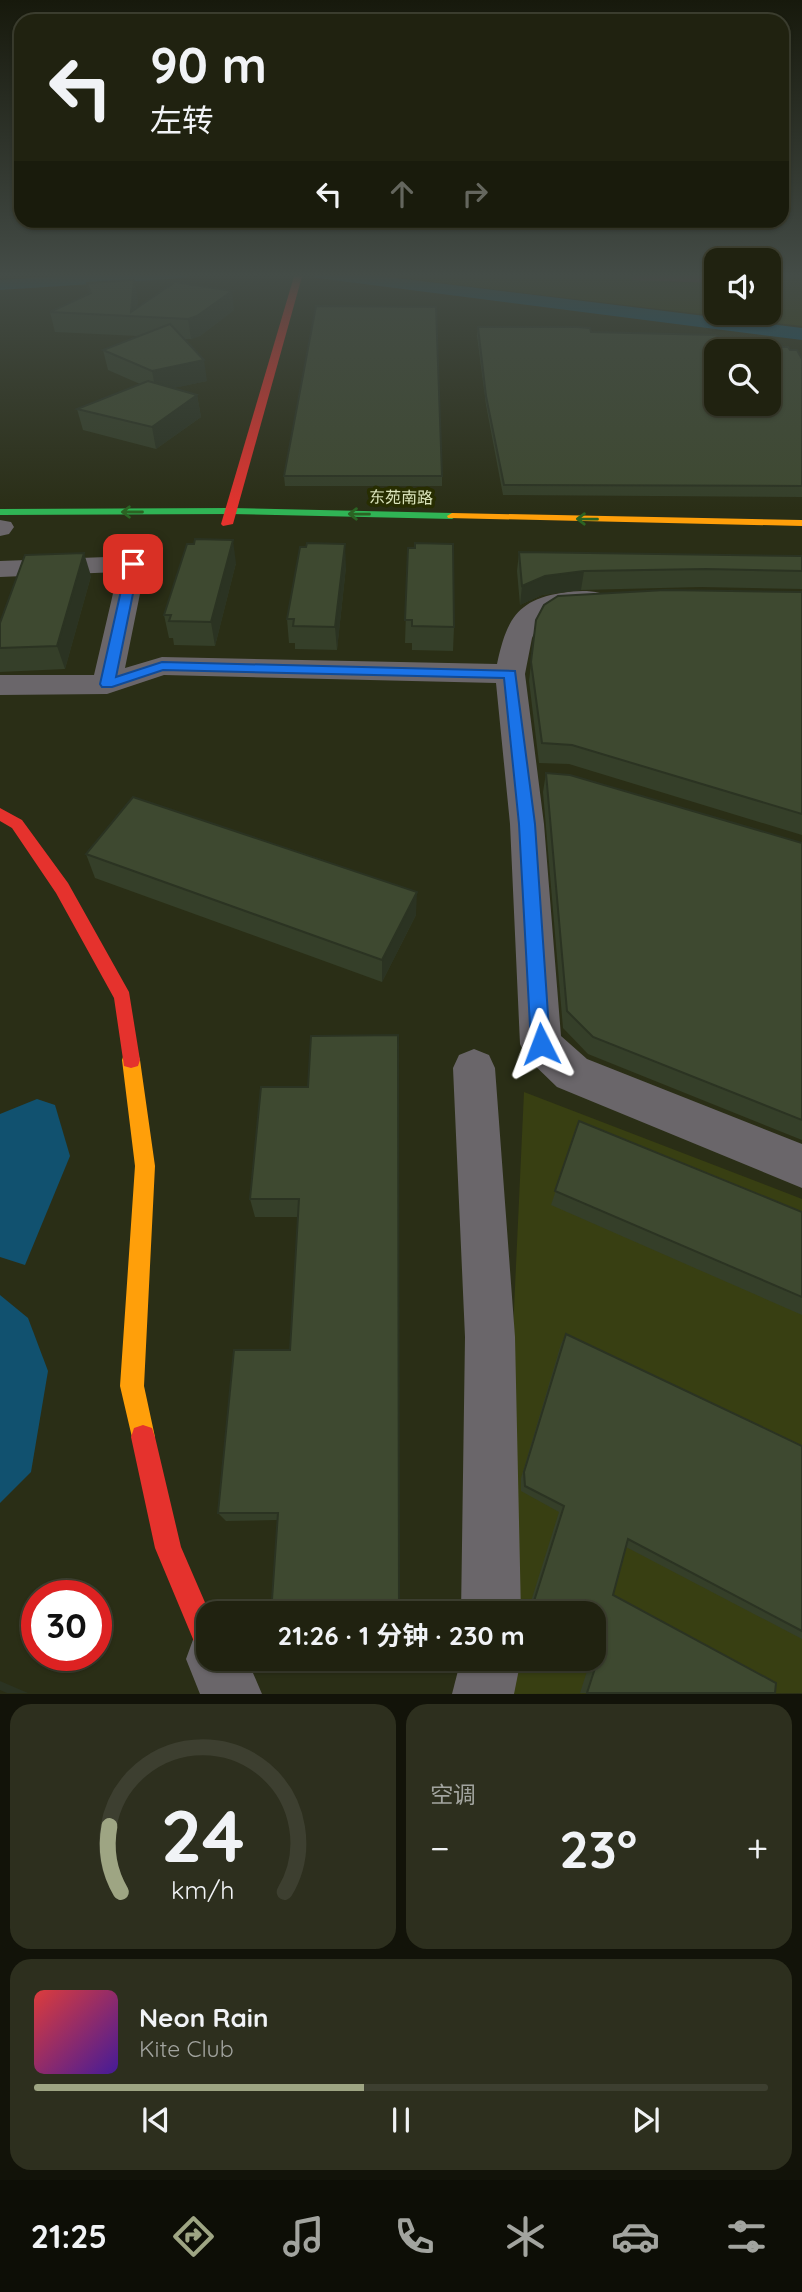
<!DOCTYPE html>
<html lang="zh">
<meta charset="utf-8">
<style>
body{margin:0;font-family:Quicksand,"Noto Sans SC",sans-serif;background:#2d2f1e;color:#f1f3f6;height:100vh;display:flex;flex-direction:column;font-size:26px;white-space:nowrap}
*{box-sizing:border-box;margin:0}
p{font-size:23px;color:#a2a49f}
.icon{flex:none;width:38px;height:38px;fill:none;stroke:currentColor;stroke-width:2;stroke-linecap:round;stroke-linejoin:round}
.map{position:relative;height:1694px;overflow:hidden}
.drawer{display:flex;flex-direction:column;gap:10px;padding:10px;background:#121309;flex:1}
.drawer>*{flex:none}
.top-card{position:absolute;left:14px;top:14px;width:775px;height:214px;border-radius:21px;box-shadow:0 2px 5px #0004,0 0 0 2px #3d3f30;background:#202210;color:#f1f3f6;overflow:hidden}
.controls{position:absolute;left:704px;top:248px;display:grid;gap:14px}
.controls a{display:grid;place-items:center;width:77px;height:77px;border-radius:14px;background:#202210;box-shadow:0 2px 5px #0004,0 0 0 2px #3d3f30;font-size:35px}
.speed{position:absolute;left:21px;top:1580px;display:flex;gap:14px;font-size:35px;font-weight:700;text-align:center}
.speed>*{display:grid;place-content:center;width:91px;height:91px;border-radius:50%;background:#202210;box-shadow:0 2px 5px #0004,0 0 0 2px #3d3f30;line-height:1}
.speed .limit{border:10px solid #d22;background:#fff;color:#111}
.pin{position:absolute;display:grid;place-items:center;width:60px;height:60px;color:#fff;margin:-30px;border-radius:14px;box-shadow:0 4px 10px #0006}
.me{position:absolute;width:77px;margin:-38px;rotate:357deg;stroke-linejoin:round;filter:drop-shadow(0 0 5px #0008)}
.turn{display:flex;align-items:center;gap:24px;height:147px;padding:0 21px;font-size:32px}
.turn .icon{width:91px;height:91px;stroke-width:2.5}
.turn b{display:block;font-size:49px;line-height:60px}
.lanes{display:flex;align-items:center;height:66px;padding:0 21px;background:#0003;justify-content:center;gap:35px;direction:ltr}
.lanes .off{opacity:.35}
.big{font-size:52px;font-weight:700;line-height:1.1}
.drawer .widget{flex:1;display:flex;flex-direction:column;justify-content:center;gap:10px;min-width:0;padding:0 24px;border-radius:21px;background:#2d2f1e}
.drawer .dial{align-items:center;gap:0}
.dial svg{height:182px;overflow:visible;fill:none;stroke:#3d3f30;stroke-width:7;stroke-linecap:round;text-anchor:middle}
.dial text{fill:#f1f3f6;stroke:none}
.song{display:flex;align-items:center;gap:21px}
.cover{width:84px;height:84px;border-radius:10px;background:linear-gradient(135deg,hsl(0 70% 55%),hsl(260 70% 35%))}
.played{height:7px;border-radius:4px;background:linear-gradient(90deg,#9ea583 45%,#3d3f30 45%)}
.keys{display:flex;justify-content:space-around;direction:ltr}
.heat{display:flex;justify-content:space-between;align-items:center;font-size:38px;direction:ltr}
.drawer .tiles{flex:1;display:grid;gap:10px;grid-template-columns:1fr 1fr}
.widget:last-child{grid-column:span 2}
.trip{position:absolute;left:196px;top:1601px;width:410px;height:70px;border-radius:21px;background:#202210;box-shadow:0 2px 5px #0004,0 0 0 2px #3d3f30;font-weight:700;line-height:70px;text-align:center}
.menu{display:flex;height:112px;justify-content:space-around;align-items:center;background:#0d0e06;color:#a2a49f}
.menu .icon{width:49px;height:49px}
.menu .current{color:#9ea583}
.menu b{font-size:32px;color:#f1f3f6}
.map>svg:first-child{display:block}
.built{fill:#383f12}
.green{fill:#722342}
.water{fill:#11516f}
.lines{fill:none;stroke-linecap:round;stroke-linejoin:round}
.canal{fill:#11516f;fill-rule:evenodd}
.street{fill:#6a666a;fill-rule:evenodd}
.fast{fill:#30b455;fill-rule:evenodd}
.slow{fill:#ff9f0a;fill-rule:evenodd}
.jam{fill:#e5322d;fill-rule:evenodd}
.wall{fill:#353f29}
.shaded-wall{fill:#2b3322}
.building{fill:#3e4930;stroke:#2b3322;stroke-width:2;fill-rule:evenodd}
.oneway{stroke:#2b6323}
.route{fill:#1a73e8;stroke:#114b97;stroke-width:2}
.labels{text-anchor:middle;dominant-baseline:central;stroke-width:7;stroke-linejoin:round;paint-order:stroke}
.far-street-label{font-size:16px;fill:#dce5bd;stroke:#272d01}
</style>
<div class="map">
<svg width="802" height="1694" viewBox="0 0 802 1694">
<rect width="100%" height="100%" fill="#2a2e16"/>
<g class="built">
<path d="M357 273H716V313H768V273H802V326Z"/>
<path d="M524 1092 802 1199V1693L496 1694 498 1659H593V1614L500 1613Z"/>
</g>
<path class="green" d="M631 273H716V283L632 280Z"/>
<g class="water">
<path d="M37 1099 55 1105 70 1156 25 1265 0 1257V1114Z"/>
<path d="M0 1295 28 1318 48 1371 31 1472 0 1503Z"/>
</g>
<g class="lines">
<g class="canal">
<path d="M108 273H193L184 278 0 290V280Z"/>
<path d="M308 273H356L802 328V340L317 278Z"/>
</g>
<g class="street">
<path d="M0 520 11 522 14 527 9 534 0 536Z"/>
<path d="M133 556 142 558 146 564 125 668 162 657 497 664C506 622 516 600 561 593 574 591 587 590 600 593L604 599 600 605 558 610 540 620 532 638 525 674 544 824 561 1036 587 1059 802 1144V1188L557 1087 526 1057 520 1044 510 824 496 683 164 675 107 694 0 695V675H94L118 572 0 577V561Z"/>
<path d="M474 1049 489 1055 495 1068 515 1337 521 1614H461L465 1337 453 1068 459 1055Z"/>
<path d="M208 1632V1659H247L262 1694H200L186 1659 194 1637Z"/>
<path d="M461 1659H521L514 1694H452Z"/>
</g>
<path class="fast" d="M231 508 452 513 457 516 452 519 231 514 0 515V509Z"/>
<g class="slow">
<path d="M452 513 802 520V526L448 518 447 516Z"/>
<path d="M131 1052 138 1054 140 1060 155 1166 144 1386 155 1437 152 1446 143 1449 134 1446 120 1386 135 1166 122 1060 124 1054Z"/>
</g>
<g class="jam">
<path d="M295 273H303L233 524 223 526 221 524Z"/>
<path d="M0 808 22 820 68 883 129 992 140 1060 138 1066 131 1068 124 1066 114 998 56 893 12 828 0 821Z"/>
<path d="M143 1425 152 1428 155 1437 181 1547 210 1614 208 1655 198 1651 155 1548 131 1437 134 1428Z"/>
</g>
</g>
<g class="wall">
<path d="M87 283 138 299 137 308 234 310 200 336 191 339H184L207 381 173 388 197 395 201 417 156 449 83 430 77 409 140 384 108 370 103 350 138 336 55 332 50 312 89 294Z"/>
<path d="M478 327 591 332 725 346 790 350 802 359V497L503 495 486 405 477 336Z"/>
<path d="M284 476H442V486H285Z"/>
<path d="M408 548 454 627 453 651 412 650V643H405Z"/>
<path d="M519 552 802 556V589L701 587 581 590 542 595 520 605 517 571Z"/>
<path d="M236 563 215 646 174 645 173 638H169L164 615Z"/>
<path d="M346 567 337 650 295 649V643H289L287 619Z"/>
<path d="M91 576 65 669 0 672V623Z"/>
<path d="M802 592V835L569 764 539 763 529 681 536 620Z"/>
<path d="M546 773 802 843V1140L588 1054 563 1028 543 792Z"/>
<path d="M86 854 416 915 382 982 95 878Z"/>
<path d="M398 1035 277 1520 226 1521 218 1513 290 1350 298 1217H255L250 1199 308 1087Z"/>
<path d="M579 1121 802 1212V1315L551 1205Z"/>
<path d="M566 1334 802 1446V1639L626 1547 613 1595 775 1693H580L589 1665 579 1659H593V1614H527L559 1512 521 1491V1478L561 1344Z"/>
</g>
<g class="shaded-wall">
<path d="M134 280 138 299 136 317 131 312Z"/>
<path d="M232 291 234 310 200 336 191 339 188 319Z"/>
<path d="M204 360 207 381 156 392 152 371Z"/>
<path d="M197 395 201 417 156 449 152 427Z"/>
<path d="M233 540 236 563 215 646 211 622Z"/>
<path d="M345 544 346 567 337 650 335 627Z"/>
<path d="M84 553 91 576 65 669 57 646Z"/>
<path d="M584 571 581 590 542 595 520 605 522 586 545 576Z"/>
<path d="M417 892 416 915 382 982V960Z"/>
<path d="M0 1681 28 1693H7L0 1690Z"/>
</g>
<g class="building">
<path d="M134 280 131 312 175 282 232 291 197 316 188 319 50 312 91 293 87 283Z"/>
<path d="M316 306 436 307 442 476H284Z"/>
<path d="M170 324 204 360 152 371 103 350Z"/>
<path d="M478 327H577L590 328 591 332 715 335 720 337 725 346 788 347 790 350H797L802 359V486L504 485 486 396ZM716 352H768V404H716Z"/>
<path d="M148 381 197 395 152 427 77 409Z"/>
<path d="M195 539 233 540 211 622 169 621 171 615H164L187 544H194Z"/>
<path d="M307 543 345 544 335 627 293 626 294 619H287L300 547H306Z"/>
<path d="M415 543 453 544 454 627 412 626V620H405L408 548H415Z"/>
<path d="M519 552 802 556V571L706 569 584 571 545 576 522 586Z"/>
<path d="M84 553 57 646 0 648V623L25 555Z"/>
<path d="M665 590 802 592V814L572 745 542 743 531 662 536 620 544 605 558 596Z"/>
<path d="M546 773 570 775 802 843V1120L593 1037 567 1011Z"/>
<path d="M133 797 417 892 382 960 86 854Z"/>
<path d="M398 1035 399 1614H271L278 1513H218L234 1350H290L299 1199H250L261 1087H308L311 1036Z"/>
<path d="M579 1121 802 1212V1297L555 1191Z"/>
<path d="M566 1334 802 1446V1631L628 1539 613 1595 776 1683 775 1693H587L596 1665 586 1659H593V1614H530L564 1506 525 1486 524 1472Z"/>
</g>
<defs><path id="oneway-shaft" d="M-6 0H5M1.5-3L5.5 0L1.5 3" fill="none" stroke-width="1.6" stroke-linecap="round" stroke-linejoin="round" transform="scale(1.75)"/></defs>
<g class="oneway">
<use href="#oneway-shaft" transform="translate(132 512) rotate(180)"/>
<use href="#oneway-shaft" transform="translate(359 514) rotate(-179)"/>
<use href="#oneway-shaft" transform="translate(587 519) rotate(-179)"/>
</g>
<linearGradient id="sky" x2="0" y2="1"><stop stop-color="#17190c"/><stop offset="0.54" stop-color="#444c47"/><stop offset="1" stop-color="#444c47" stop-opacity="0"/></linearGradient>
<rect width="802" height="510" fill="url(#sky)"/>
<path class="route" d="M133 561 139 564 116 677 162 662 515 671 535 824 550 1044 547 1050 541 1053 534 1050 531 1044 519 824 504 678 163 670 112 687H102L100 684 127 564Z"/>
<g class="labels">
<g class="far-street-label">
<text transform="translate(401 497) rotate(1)">东苑南路</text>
</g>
</g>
</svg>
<div class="controls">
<a><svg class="icon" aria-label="sound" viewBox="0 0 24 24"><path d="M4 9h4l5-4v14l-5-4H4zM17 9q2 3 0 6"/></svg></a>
<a><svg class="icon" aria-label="search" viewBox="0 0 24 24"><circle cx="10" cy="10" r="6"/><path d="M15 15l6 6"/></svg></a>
</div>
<div class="speed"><div class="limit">30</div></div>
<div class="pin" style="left:133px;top:564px;background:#d93025"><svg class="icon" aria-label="arrive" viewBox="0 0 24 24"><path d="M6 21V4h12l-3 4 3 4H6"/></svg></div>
<svg class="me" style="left:541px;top:1044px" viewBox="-20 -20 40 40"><path d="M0-17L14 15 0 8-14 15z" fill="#1a73e8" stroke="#fff" stroke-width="4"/></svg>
<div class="trip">21:26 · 1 分钟 · 230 m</div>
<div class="top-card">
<div class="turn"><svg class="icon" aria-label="left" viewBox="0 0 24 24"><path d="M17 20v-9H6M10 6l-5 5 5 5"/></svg><div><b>90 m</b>左转</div></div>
<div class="lanes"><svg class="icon" aria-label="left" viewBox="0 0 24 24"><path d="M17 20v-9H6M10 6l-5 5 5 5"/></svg><svg class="icon off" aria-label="ahead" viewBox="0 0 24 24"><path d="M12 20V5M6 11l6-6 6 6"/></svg><svg class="icon off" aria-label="right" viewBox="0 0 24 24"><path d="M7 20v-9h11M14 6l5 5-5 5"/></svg></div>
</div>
</div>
<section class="drawer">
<div class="tiles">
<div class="widget dial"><svg viewBox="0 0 100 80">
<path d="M14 69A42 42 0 1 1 86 69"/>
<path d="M14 69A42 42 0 0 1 9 40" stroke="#9ea583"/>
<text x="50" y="56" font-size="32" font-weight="700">24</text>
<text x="50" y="72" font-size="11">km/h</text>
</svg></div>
<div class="widget"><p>空调</p>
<div class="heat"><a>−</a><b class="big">23°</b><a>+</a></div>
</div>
<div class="widget">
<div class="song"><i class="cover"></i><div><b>Neon Rain</b><p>Kite Club</p></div></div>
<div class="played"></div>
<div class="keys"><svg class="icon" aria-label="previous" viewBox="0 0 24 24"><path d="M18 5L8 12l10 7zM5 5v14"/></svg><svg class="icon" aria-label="pause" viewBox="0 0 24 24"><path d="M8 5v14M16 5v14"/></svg><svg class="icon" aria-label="next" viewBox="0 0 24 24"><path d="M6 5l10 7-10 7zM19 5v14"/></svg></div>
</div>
</div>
</section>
<nav class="menu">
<b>21:25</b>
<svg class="icon current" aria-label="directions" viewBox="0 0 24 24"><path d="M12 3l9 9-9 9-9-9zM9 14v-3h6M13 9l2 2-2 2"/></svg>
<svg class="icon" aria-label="music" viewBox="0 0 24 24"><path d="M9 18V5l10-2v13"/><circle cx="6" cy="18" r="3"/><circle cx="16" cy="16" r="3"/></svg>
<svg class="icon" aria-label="phone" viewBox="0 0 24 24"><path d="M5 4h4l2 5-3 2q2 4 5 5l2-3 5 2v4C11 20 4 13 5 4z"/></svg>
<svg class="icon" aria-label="climate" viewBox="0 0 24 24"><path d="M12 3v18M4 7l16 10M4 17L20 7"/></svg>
<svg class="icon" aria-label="car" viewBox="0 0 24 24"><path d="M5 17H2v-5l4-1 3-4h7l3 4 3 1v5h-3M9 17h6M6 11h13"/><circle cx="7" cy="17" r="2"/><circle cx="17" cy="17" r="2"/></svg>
<svg class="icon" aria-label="filters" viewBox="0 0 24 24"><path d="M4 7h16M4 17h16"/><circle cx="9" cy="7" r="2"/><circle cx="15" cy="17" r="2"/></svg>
</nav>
